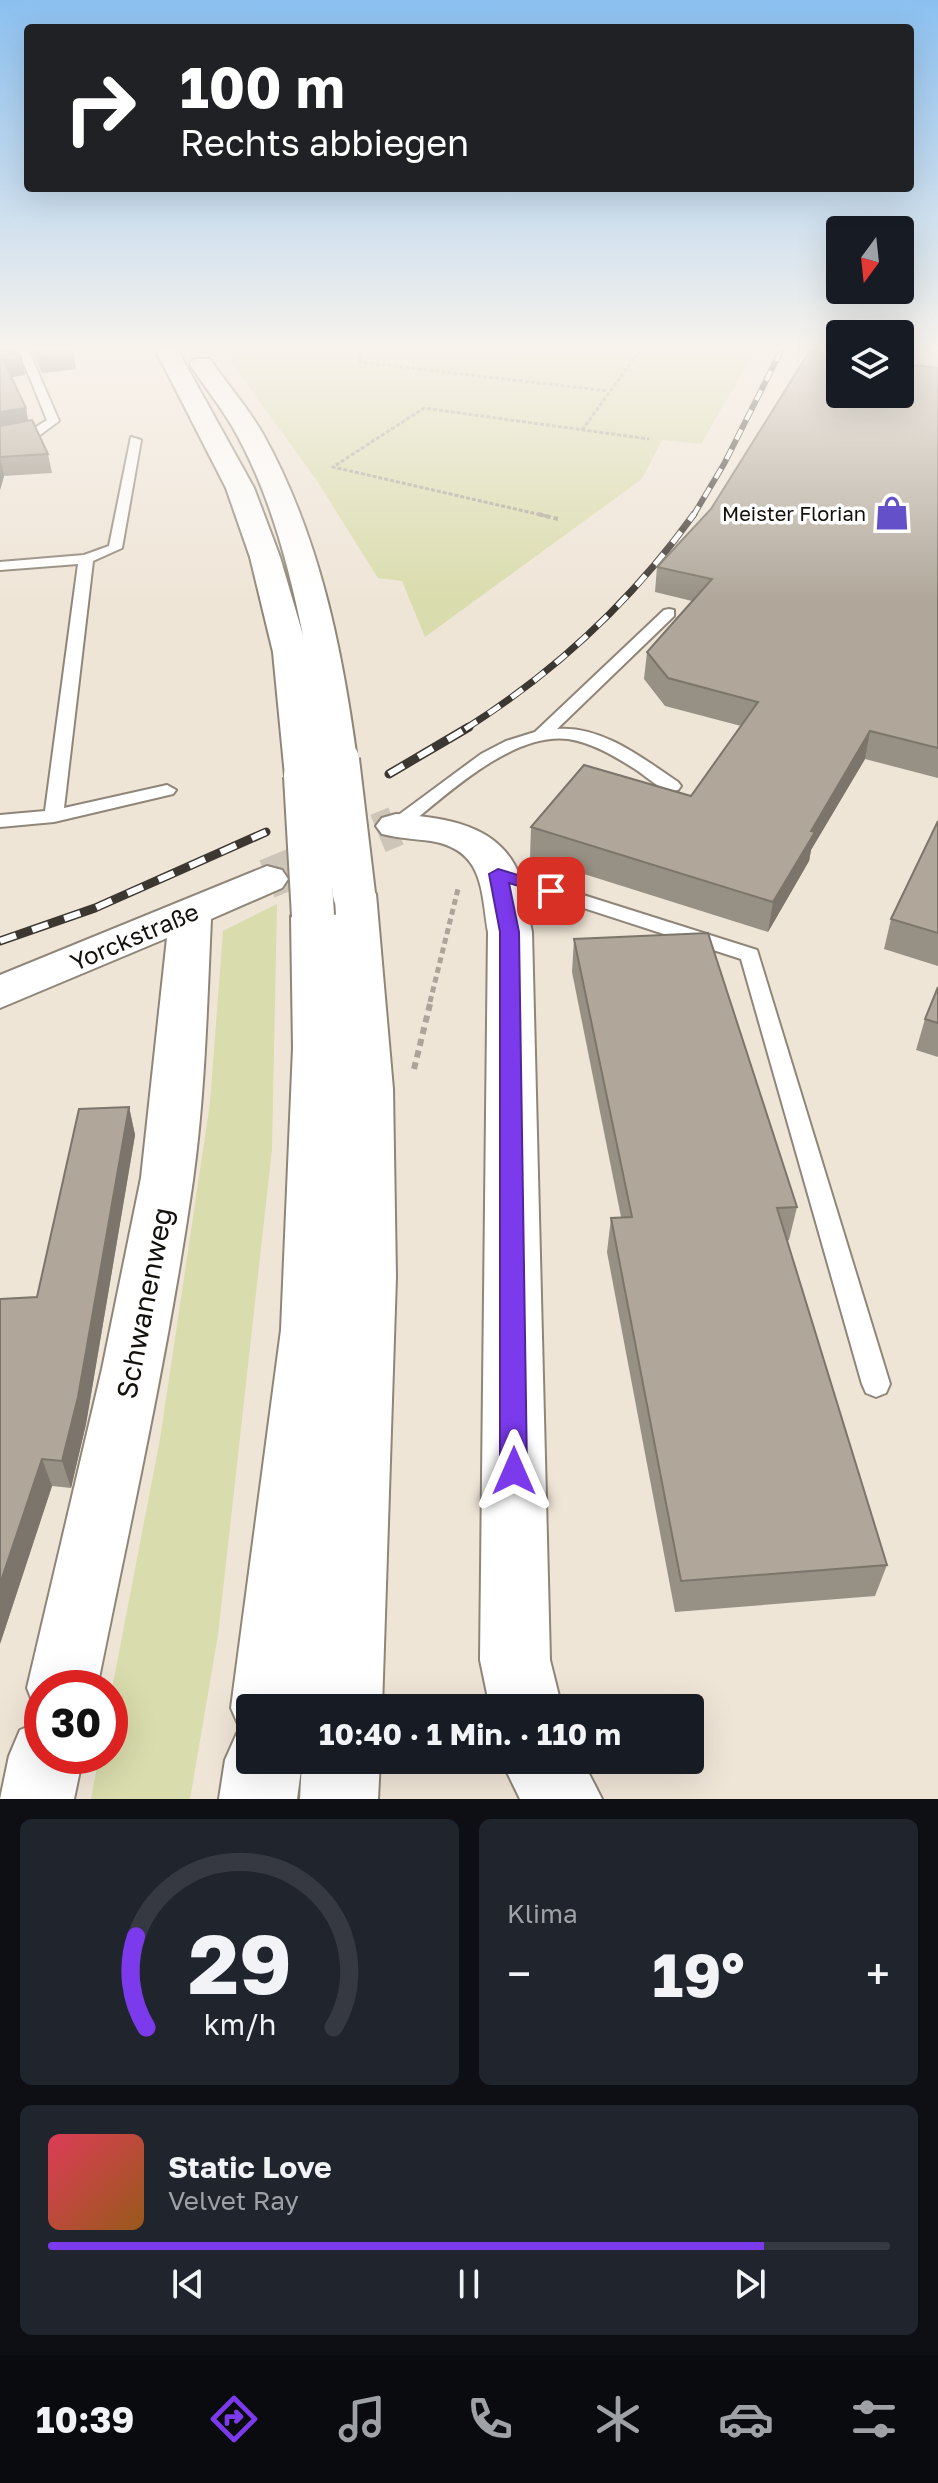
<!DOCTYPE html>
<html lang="de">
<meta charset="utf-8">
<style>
body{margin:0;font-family:"Golos Text",sans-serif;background:#20242c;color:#f1f3f6;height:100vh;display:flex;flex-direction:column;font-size:30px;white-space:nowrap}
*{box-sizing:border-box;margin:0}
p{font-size:26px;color:#9ea1a6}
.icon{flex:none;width:44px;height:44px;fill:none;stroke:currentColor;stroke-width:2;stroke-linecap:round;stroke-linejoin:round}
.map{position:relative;height:1799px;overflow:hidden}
.side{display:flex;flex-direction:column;gap:20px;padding:20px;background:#0d0f14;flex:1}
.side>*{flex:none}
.banner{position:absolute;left:24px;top:24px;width:890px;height:168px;border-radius:8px;box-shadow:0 8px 32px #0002;background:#202124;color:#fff;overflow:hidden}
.needle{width:52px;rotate:195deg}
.tools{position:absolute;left:826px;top:216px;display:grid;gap:16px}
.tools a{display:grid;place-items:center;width:88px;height:88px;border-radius:8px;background:#171b24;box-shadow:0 8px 32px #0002;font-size:40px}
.speed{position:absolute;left:24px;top:1670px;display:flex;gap:16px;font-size:40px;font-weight:700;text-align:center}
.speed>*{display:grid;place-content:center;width:104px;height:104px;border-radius:50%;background:#171b24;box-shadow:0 8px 32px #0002;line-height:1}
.speed .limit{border:12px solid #d22;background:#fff;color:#111}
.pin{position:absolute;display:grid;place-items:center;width:68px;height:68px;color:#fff;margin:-34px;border-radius:16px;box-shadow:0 4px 12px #0006}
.me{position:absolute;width:88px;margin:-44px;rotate:0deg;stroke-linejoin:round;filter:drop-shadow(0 0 6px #0008)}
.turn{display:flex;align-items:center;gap:28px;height:168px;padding:0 24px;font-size:36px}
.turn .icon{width:104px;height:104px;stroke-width:2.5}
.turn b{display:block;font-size:56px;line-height:68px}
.big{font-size:60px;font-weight:700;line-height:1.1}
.side .tile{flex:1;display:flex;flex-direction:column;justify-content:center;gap:12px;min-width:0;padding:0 28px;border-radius:12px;background:#20242c}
.side .dial{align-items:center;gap:0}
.dial svg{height:208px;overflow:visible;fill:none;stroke:#363941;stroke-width:7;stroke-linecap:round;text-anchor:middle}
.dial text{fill:#f1f3f6;stroke:none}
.song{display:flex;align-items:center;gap:24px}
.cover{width:96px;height:96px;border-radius:12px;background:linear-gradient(135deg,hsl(350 70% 55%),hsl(30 70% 35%))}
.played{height:8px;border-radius:4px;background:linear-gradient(90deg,#7c3aed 85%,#363941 85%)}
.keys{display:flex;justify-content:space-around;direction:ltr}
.heat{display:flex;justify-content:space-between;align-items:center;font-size:44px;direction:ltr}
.side .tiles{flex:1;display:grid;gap:20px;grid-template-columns:1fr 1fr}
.tile:last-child{grid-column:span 2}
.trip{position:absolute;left:236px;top:1694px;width:468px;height:80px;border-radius:8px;background:#171b24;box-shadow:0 8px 32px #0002;font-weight:700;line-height:80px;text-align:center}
.menu{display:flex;height:128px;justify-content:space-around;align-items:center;background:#090b0e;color:#9ea1a6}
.menu .icon{width:56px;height:56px}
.menu .selected{color:#7c3aed}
.menu b{font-size:36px;color:#f1f3f6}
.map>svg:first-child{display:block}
.green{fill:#d9dcac}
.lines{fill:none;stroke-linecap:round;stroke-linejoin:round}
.street-tunnel{stroke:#cec5b9;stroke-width:40;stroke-dasharray:40 20;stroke-linecap:butt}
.lane-casing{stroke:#8f8679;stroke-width:4}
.street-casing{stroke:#8f8679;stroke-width:4}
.primary-casing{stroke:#8f8679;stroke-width:4}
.path-far3{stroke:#aca499;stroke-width:3;stroke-dasharray:4 2;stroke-linecap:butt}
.path-far2{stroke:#aca499;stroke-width:4;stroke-dasharray:5 3;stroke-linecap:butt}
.path-far1{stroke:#aca499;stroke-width:5;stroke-dasharray:6 4;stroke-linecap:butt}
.path{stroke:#aca499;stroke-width:6;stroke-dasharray:7 5;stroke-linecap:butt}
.lane{fill:#fff;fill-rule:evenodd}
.street{fill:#fff;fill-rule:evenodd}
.primary{fill:#fff;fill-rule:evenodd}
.rail-far2-casing{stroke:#3c3831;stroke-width:6}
.rail-far1-casing{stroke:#3c3831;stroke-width:7}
.rail-casing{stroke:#3c3831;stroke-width:9}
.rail-far2{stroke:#fff;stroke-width:4;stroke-dasharray:11;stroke-linecap:butt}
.rail-far1{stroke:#fff;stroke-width:5;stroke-dasharray:14;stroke-linecap:butt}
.rail{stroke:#fff;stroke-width:6;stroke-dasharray:17;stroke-linecap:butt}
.primary-bridge-casing{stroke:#8f8679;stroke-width:46;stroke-linecap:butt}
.primary-bridge{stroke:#fff;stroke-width:42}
.wall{fill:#979084}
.shaded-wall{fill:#7b756c}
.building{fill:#b0a79a;stroke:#7b756c;stroke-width:2}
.route{fill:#7c3aed;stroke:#51269a;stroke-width:2}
.labels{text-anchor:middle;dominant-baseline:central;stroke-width:7;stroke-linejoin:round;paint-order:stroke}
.far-poi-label{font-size:20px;fill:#14110c;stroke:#fff;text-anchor:end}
.street-label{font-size:24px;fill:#14110c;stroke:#fff}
.near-street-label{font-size:28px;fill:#14110c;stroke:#fff}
</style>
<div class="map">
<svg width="938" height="1799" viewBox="0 0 938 1799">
<rect width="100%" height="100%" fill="#efe5d7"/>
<g class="green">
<path d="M222 349H756L701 444 662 440 642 479 425 637 402 581 378 578 317 481Z"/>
<path d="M277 904 272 1149 218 1635 190 1799H91L99 1756H110V1699L160 1439 210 1103 223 931Z"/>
</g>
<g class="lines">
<path class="street-tunnel" d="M267 879 396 826"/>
<g class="lane-casing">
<g id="lane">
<path d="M18 349H28L59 421 40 435 0 442V434L33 429 47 420Z"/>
<path d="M131 437 141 440 122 548 93 561 64 808 167 785 176 790 173 794 54 822 0 827V815L45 811 78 564 0 570V562L84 555 109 546Z"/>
<path d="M669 609 674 610V616L557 729C601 725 644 759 678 782L681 786 678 790C663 794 648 777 635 769 614 756 593 743 568 739 511 732 444 797 403 830H389L387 826 389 822 481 754 506 741 535 732 664 610Z"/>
<path d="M498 868 757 950 890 1384 886 1393 876 1397 866 1393 862 1384 741 959 491 878 488 874Z"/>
</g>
</g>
<g class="street-casing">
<g id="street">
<path d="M396 814C445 818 501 824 520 877 526 895 528 914 532 932L550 1660 562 1708H490L480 1660 488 932C481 890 484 850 431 841 415 839 398 838 382 834L376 826 382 818Z"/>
<path d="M267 866 282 870 288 879 282 888 211 919C207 1006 205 1094 193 1180 169 1350 131 1519 97 1688H42V1715L37 1713 27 1688 102 1369 141 1178 167 938 0 1008V975Z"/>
<path d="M42 1721V1756H83L74 1799H0L9 1756 20 1730Z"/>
<path d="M501 1760H582L602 1799H520Z"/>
</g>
</g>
<g class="primary-casing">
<g id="primary">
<path d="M155 349H177L254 488 280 557 303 635C288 563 269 490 232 426 219 404 203 385 190 364L194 359H210C227 384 248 408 263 434 319 535 342 647 357 760L352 768 338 772 323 767 325 776 319 784 305 788 291 784 285 776 273 652 250 557 226 488Z"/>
<path d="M354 880 369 884 376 894 393 1089 396 1277 382 1708H250V1760H380L378 1799H300L302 1762 297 1799H219L225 1760 237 1733 241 1731 231 1708 281 1330 293 1048 291 916 297 906 313 902 329 906 333 912 332 894 339 884Z"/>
</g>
</g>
<g class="path-far3">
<path d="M361 349 359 362 608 391"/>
<path d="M582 430 641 349"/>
<path d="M546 516 333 467 424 408 649 439"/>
</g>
<path class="path-far2" d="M538 514 558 519"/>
<path class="path-far1" d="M430 1002 458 889"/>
<path class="path" d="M414 1069 431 1000"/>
<use href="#lane" class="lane"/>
<use href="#street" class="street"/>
<use href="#primary" class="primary"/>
<g class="rail-far2-casing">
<path id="rail-far2" d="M693 516 724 464 782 349"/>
</g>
<g class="rail-far1-casing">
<path id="rail-far1" d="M465 729C555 672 632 601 694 514"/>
</g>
<g class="rail-casing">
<g id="rail">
<path d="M389 774 469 727"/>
<path d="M0 941 95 908 266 832"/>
</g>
</g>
<use href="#rail-far2" class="rail-far2"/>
<use href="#rail-far1" class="rail-far1"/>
<use href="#rail" class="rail"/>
<g class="primary-bridge-casing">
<g id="primary-bridge">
<path d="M338 760 354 894"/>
<path d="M305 776 313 916"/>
</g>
</g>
<use href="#primary-bridge" class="primary-bridge"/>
</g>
<g class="wall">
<path d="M0 349H17L18 355 22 358 25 375 11 377 26 408 28 421 48 454 52 473 4 476 0 490Z"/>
<path d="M30 349H71L76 369 42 373Z"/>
<path d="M913 349H915L912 365 938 368V778L865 759 811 850 809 861 768 932 530 857 531 827 691 796 741 726 665 706 644 679 647 652 692 601 655 592 657 567Z"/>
<path d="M938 821V966L884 949 891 919Z"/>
<path d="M574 939 797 1207 789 1240 787 1241 887 1565 875 1596 675 1612 607 1252 611 1218 621 1217 572 972Z"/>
<path d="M938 987V1057L916 1050 925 1019Z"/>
<path d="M129 1107 135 1135 86 1424 71 1488 52 1486 0 1644 37 1297Z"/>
</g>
<g class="shaded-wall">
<path d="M0 349H17L19 358H22L25 375 6 378 0 363Z"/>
<path d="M913 349H915L913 362 902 385 906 364Z"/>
<path d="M73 352 76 369 42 373 38 356Z"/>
<path d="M26 408 29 426 0 431V412Z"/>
<path d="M0 457 4 476 0 490Z"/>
<path d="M870 731 865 759 811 850 809 861 768 932 773 902 811 831Z"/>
<path d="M129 1107 135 1135 86 1424 71 1488 62 1461Z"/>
<path d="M42 1459 52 1486 0 1644V1584Z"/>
</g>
<g class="building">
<path d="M35 349H71L73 352 38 356Z"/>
<path d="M811 349H840V394H900V349H913L906 364 938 368V748L870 731 811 831 815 832 773 902 531 827 584 765 691 796 758 702 668 678 647 652 712 579 657 567 711 509Z"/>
<path d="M21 355 22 358 3 360 26 408 0 412V356Z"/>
<path d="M32 420 48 454 0 457V426Z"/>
<path d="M938 821V933L891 919Z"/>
<path d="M708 933 797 1207 777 1208 887 1565 681 1581 611 1218 632 1217 574 939Z"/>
<path d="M938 987V1023L925 1019Z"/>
<path d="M129 1107 78 1397 62 1461 42 1459 0 1584V1299L37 1297 79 1109Z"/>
</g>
<linearGradient id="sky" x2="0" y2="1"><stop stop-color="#8bc0f0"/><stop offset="0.58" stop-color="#f8f3ed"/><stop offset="1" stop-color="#f8f3ed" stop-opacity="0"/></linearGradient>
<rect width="938" height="601" fill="url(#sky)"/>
<path class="route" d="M498 869 558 887 560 891 551 896 509 883 519 932 527 1471 523 1480 514 1483 504 1480 500 1471V932L489 874Z"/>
<defs>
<g id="shop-bare" transform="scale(2.76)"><path d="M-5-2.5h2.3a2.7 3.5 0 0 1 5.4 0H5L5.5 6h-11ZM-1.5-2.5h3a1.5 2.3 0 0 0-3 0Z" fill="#6451ca" stroke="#fff" stroke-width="2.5" paint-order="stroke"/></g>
</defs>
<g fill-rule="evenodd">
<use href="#shop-bare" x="892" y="513"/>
</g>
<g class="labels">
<g class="far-poi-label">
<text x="866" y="513">Meister Florian</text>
</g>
<g class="street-label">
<text transform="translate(134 936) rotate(-23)">Yorckstraße</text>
</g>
<g class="near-street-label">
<text transform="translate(144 1303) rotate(-79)">Schwanenweg</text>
</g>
</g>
</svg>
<div class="tools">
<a><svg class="needle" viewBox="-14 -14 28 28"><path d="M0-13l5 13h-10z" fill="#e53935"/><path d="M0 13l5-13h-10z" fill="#9ea1a6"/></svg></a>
<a><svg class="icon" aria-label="layers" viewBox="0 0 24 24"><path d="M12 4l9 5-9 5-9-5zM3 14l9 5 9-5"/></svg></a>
</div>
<div class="speed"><div class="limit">30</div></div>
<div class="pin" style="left:551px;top:891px;background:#d93025"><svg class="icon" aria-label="arrive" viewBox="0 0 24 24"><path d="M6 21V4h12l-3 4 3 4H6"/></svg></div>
<svg class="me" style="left:514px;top:1471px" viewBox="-20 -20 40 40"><path d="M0-17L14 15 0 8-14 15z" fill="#7c3aed" stroke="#fff" stroke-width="4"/></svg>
<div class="trip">10:40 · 1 Min. · 110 m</div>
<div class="banner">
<div class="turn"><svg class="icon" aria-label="right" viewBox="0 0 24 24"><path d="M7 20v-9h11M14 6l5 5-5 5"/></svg><div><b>100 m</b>Rechts abbiegen</div></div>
</div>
</div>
<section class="side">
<div class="tiles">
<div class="tile dial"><svg viewBox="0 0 100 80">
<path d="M14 69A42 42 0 1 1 86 69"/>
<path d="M14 69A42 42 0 0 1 10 34" stroke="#7c3aed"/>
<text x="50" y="56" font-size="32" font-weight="700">29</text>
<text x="50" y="72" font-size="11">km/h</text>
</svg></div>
<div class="tile"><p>Klima</p>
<div class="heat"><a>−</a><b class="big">19°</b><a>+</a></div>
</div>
<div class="tile">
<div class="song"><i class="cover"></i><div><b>Static Love</b><p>Velvet Ray</p></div></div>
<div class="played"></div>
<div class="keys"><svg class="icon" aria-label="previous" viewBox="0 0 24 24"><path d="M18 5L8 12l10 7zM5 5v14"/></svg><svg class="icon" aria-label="pause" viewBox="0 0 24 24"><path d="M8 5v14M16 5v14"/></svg><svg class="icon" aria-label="next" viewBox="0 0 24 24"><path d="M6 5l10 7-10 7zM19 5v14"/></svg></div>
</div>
</div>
</section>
<nav class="menu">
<b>10:39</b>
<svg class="icon selected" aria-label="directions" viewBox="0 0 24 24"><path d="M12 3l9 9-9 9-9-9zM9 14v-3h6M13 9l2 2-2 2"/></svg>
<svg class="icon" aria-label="music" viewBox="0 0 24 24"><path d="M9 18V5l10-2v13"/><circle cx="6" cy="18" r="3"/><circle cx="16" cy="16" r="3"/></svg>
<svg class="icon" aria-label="phone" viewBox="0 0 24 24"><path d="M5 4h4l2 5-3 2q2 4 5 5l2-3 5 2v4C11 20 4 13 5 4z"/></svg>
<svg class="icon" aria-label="climate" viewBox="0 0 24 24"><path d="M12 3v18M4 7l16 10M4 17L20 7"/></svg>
<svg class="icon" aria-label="car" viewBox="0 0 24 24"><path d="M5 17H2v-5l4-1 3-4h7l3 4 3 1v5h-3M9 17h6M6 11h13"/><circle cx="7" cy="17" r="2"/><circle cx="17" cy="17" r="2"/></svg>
<svg class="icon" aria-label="filters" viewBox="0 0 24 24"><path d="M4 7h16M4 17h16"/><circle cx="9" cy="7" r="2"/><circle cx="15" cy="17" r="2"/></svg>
</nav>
